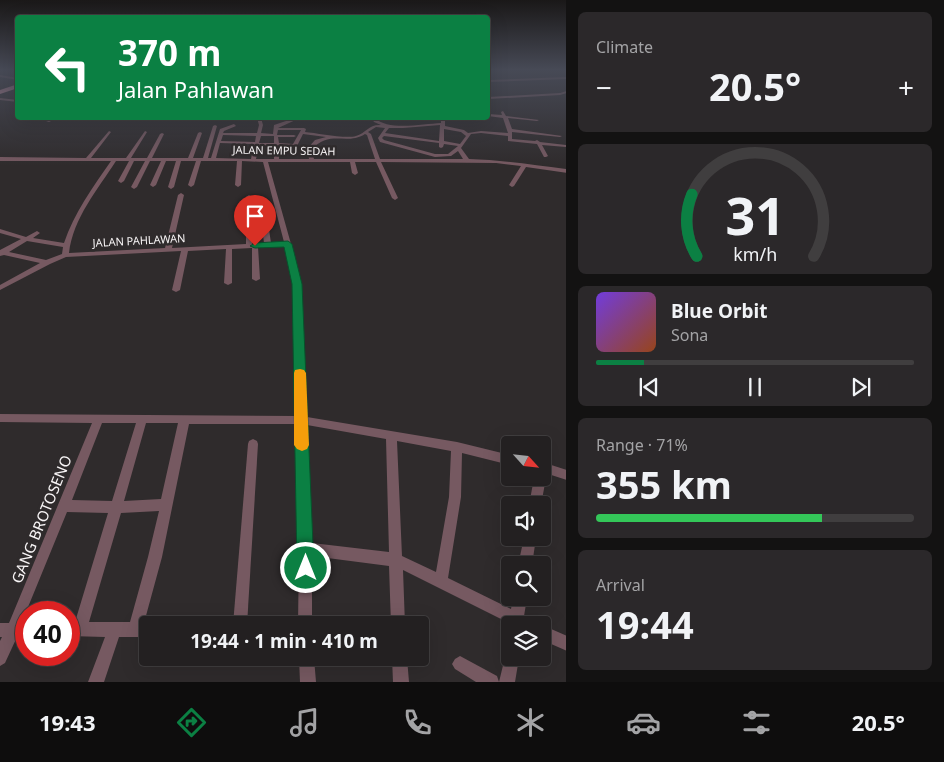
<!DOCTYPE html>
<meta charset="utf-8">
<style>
body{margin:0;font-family:"Noto Sans",sans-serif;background:#2b282a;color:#f1f3f6;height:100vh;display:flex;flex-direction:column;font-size:19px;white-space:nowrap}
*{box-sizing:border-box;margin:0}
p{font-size:16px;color:#a3a3a5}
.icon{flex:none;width:28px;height:28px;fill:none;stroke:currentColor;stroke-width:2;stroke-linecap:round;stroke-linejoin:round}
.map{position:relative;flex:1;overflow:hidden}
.details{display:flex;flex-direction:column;gap:12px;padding:12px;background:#131212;width:378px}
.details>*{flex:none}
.hud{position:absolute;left:15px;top:15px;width:475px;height:105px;border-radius:5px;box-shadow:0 5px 20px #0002,0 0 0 1px #403e3f;background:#0b8043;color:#fff;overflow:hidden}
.needle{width:32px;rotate:117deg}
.controls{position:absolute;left:501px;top:436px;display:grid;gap:10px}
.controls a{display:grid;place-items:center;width:50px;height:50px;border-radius:5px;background:#232021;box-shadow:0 5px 20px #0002,0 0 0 1px #403e3f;font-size:25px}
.speed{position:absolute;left:15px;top:601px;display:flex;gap:10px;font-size:25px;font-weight:700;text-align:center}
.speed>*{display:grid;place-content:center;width:65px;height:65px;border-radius:50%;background:#232021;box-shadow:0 5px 20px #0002,0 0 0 1px #403e3f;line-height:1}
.speed .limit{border:8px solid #d22;background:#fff;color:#111}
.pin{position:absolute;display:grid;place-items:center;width:42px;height:42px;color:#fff;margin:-51px -21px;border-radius:50% 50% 50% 0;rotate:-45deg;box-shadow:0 0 5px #0007}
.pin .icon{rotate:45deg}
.me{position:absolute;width:55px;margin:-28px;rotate:0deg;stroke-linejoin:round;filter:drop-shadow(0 0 4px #0008)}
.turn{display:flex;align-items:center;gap:18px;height:105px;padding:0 20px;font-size:22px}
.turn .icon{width:65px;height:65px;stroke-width:2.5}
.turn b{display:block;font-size:35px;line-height:42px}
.big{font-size:38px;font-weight:700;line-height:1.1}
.details .tile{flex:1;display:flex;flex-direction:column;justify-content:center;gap:8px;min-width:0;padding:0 18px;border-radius:8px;background:#2b282a}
.details .dial{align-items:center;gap:0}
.dial svg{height:130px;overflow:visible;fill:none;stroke:#403e3f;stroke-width:7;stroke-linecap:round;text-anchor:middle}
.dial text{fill:#f1f3f6;stroke:none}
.song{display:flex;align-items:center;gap:15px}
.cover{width:60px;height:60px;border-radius:8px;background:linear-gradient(135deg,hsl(260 70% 55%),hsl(20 70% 35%))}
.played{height:5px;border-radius:2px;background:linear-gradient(90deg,#0b8043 15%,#403e3f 15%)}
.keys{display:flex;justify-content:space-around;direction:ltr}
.heat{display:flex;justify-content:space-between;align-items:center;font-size:28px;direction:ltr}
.charge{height:8px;border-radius:4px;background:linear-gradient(90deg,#34c759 71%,#403e3f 0)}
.trip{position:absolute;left:139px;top:616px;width:290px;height:50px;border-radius:5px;background:#232021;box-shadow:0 5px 20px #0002,0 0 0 1px #403e3f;font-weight:700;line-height:50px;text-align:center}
.menu{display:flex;height:80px;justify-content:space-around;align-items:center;background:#0e0d0d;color:#a3a3a5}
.menu .icon{width:35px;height:35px}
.menu .selected{color:#0b8043}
.menu b{font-size:22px;color:#f1f3f6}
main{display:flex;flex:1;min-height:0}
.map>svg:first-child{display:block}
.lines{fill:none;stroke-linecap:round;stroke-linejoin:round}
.minor{fill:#765961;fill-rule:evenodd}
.highway{fill:#dc96aa;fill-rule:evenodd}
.route{fill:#0b8043;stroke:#07532c}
.slow{fill:#f59e0b}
.labels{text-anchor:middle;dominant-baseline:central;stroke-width:5;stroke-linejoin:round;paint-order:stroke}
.far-street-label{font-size:11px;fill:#f7f4f5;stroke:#2f2b2c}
.near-street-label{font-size:15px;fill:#f7f4f5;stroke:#2f2b2c}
</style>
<main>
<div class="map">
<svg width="567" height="682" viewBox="0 0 567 682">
<rect width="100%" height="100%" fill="#2f2b2c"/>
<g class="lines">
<g class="minor">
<path d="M0 75 18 78V80L0 77Z"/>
<path d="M567 77V79L488 82V80Z"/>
<path d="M567 91V93L560 95 488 99V97L560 93Z"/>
<path d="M0 98 18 100V102L0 100Z"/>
<path d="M503 111 506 116 539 120 537 121 508 118 512 129 562 136 560 137 512 132V139L535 141 537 140 540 142 567 145V147L542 145 548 156 546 157H544L537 144 508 141V136L481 133 471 134 461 148 469 159C502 160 533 165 567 169V173L526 167 514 186 512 187 509 185 521 166 496 163 381 162 398 198 395 200 392 198 376 162H355L358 173 355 175 352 173 350 162H268L291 244 301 284 307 417 457 442 510 455V465L462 453 461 497 448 578 511 609 513 598H527L524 616 533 620 535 625H510V627L509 623 403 570 405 625H391L389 566 312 556V625H298L299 549 297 424H189L162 557 144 623 153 625H148V637H119L104 682H88L105 637 69 636V622H75L108 513 67 512 26 612 23 623H26V637H17L5 663 0 666V641L2 637H0V623H9L92 423 0 422V414L296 416 293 284 285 246 258 247 260 279 256 281 252 279V248L232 249V283L228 285 224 283 226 249 188 251 180 290 176 292 172 290 181 251 66 257 50 264 0 290V285L40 263 4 255 0 256V250L21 239 0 233V229L26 237 37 231 40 233 33 238 64 243C74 213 93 187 111 161H0V157L86 158 109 131 111 132 91 158H126L145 131 147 132 131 158H147L160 134 162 133 164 134 152 158H188L198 133 200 132 202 133 193 158H203L213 126 215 125 217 126 208 158H211L220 129 234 124 236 126 224 131 223 133H257L259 125 257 118H261L263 125 261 133 273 134 274 125 295 118H300L278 128H304L306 129 305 132C317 133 345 139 356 136 366 133 369 124 381 125L374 122 372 119H355L353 118H375C387 131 423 124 441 123V118H445V126L464 130 468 133 481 131 508 133 503 118 488 116V114L502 115 501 112ZM440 125 439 141 385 133 389 128H403ZM376 127 385 128 378 138 380 142 435 157 451 156 458 151 463 159H380L371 134 368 132ZM444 129 461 132 466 136 460 144 444 141ZM278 130H301L293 144 279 143 278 137H294L296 136 294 135H277ZM303 134 326 137 315 140 307 149 309 159H279V146H297ZM365 134 367 135 375 159H314L311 150C330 129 346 146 365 134ZM223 135 256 136 255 142 221 141ZM261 136H274V143H259ZM384 136 439 143V147L441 148 443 147 444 144 458 146 448 154H435L384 140 382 138ZM220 143 254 144 251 159 216 158ZM259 145 274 146V159H256ZM116 161H129L118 181 121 183 124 181 134 161H145L131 187 134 189 137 187 150 161H161L150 185 153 187 156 185 166 161H176L168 187 171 189 174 187 181 161H196L188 185 191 187 194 185 201 161H237L235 185 238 187 241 185 242 161 263 162 284 242 271 243 265 202 262 200 259 202 264 243 252 244V197L249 195 246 197V244L172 248 184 195 181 193 178 195 165 248 69 253C73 218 98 189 116 161ZM27 241 63 247 62 254 46 260 9 252ZM102 423H136L112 501 72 500ZM146 423H178L161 499 124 501ZM307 425 386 439 389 552 312 543ZM397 441 451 451 449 497 436 572 402 556ZM159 511 148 557 130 622H89L121 513Z"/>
<path d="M34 118H38V119L36 120Z"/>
<path d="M53 118H57L49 122 46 121Z"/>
<path d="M464 118H468L465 121 463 120Z"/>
<path d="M253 439 257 441 258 444 247 625H233L248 444 249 441Z"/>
<path d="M542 462 567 470V480L542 472Z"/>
<path d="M542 474 546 478 541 505H529L534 478H542Z"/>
<path d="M524 538H536L532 565H518Z"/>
<path d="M541 625H542L567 636V651L542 640V625Z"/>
<path d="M510 651V658H519L515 682H499L506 653Z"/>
<path d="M460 656 497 676 499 682H476L455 669 452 664 455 659Z"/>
<path d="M299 658H314L316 682H300Z"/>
<path d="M392 658H407L409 682H393Z"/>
</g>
<path class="highway" d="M18 84V88L0 94V90Z"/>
</g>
<linearGradient id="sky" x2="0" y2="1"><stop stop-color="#1a1818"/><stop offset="0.42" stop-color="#474a56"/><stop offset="1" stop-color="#474a56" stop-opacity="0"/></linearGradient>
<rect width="567" height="166" fill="url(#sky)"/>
<path class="route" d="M288 241 292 244 302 284 314 568 312 574 306 577 299 574 297 568 292 284 284 247 255 248 250 246 255 243Z"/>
<path class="slow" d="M300 369 304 370 306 373 309 445 307 449 302 451 297 449 294 445V373L295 370Z"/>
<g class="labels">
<g class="far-street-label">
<text transform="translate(284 150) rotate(1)">JALAN EMPU SEDAH</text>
<text transform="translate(139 240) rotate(-3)">JALAN PAHLAWAN</text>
</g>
<g class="near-street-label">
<text transform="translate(41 519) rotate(-68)">GANG BROTOSENO</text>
</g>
</g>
</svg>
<div class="controls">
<a><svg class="needle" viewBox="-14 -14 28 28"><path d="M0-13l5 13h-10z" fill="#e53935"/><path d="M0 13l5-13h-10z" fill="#a3a3a5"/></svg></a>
<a><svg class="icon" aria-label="sound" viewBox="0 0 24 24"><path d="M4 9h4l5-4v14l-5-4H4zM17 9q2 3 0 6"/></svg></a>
<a><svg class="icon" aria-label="search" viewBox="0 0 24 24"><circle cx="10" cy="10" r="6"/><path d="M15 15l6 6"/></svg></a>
<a><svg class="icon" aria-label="layers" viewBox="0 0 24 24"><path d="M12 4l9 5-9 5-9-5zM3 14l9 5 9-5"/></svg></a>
</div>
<div class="speed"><div class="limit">40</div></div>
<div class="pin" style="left:255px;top:246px;background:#d93025"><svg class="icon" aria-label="arrive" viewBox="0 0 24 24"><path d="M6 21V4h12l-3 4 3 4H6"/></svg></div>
<svg class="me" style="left:306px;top:568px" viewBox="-20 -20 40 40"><circle r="17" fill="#0b8043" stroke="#fff" stroke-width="3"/><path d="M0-11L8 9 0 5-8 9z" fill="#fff"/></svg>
<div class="trip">19:44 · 1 min · 410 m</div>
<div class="hud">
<div class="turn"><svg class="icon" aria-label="left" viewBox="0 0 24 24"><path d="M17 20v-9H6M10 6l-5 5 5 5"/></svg><div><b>370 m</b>Jalan Pahlawan</div></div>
</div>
</div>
<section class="details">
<div class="tile"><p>Climate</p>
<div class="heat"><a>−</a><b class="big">20.5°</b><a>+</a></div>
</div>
<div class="tile dial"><svg viewBox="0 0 100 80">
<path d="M14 69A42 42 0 1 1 86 69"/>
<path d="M14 69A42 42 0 0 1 11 31" stroke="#0b8043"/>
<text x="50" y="56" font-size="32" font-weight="700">31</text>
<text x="50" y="72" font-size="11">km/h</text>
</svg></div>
<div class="tile">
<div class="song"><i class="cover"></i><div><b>Blue Orbit</b><p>Sona</p></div></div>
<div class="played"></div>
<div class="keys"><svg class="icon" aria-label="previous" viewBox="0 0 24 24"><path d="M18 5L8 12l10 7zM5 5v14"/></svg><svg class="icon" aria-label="pause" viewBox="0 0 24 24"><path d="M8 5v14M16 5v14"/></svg><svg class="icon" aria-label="next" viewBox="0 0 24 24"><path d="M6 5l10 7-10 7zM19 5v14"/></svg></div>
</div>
<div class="tile"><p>Range · 71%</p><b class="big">355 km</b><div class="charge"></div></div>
<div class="tile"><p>Arrival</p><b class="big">19:44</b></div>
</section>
</main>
<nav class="menu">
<b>19:43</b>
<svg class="icon selected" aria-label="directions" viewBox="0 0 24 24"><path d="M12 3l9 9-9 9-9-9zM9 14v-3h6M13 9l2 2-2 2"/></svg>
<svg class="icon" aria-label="music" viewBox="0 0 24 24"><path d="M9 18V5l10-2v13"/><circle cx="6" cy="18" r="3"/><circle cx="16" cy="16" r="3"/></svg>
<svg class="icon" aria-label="phone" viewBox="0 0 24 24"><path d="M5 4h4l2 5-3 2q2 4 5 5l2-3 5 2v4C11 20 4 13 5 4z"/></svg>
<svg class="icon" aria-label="climate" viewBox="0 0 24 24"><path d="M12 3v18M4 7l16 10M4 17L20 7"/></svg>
<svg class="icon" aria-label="car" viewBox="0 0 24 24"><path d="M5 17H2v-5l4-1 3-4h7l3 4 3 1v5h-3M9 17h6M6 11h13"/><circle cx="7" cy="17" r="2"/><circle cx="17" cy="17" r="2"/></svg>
<svg class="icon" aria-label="filters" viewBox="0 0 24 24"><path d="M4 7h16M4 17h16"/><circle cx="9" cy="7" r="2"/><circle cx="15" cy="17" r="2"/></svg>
<b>20.5°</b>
</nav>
